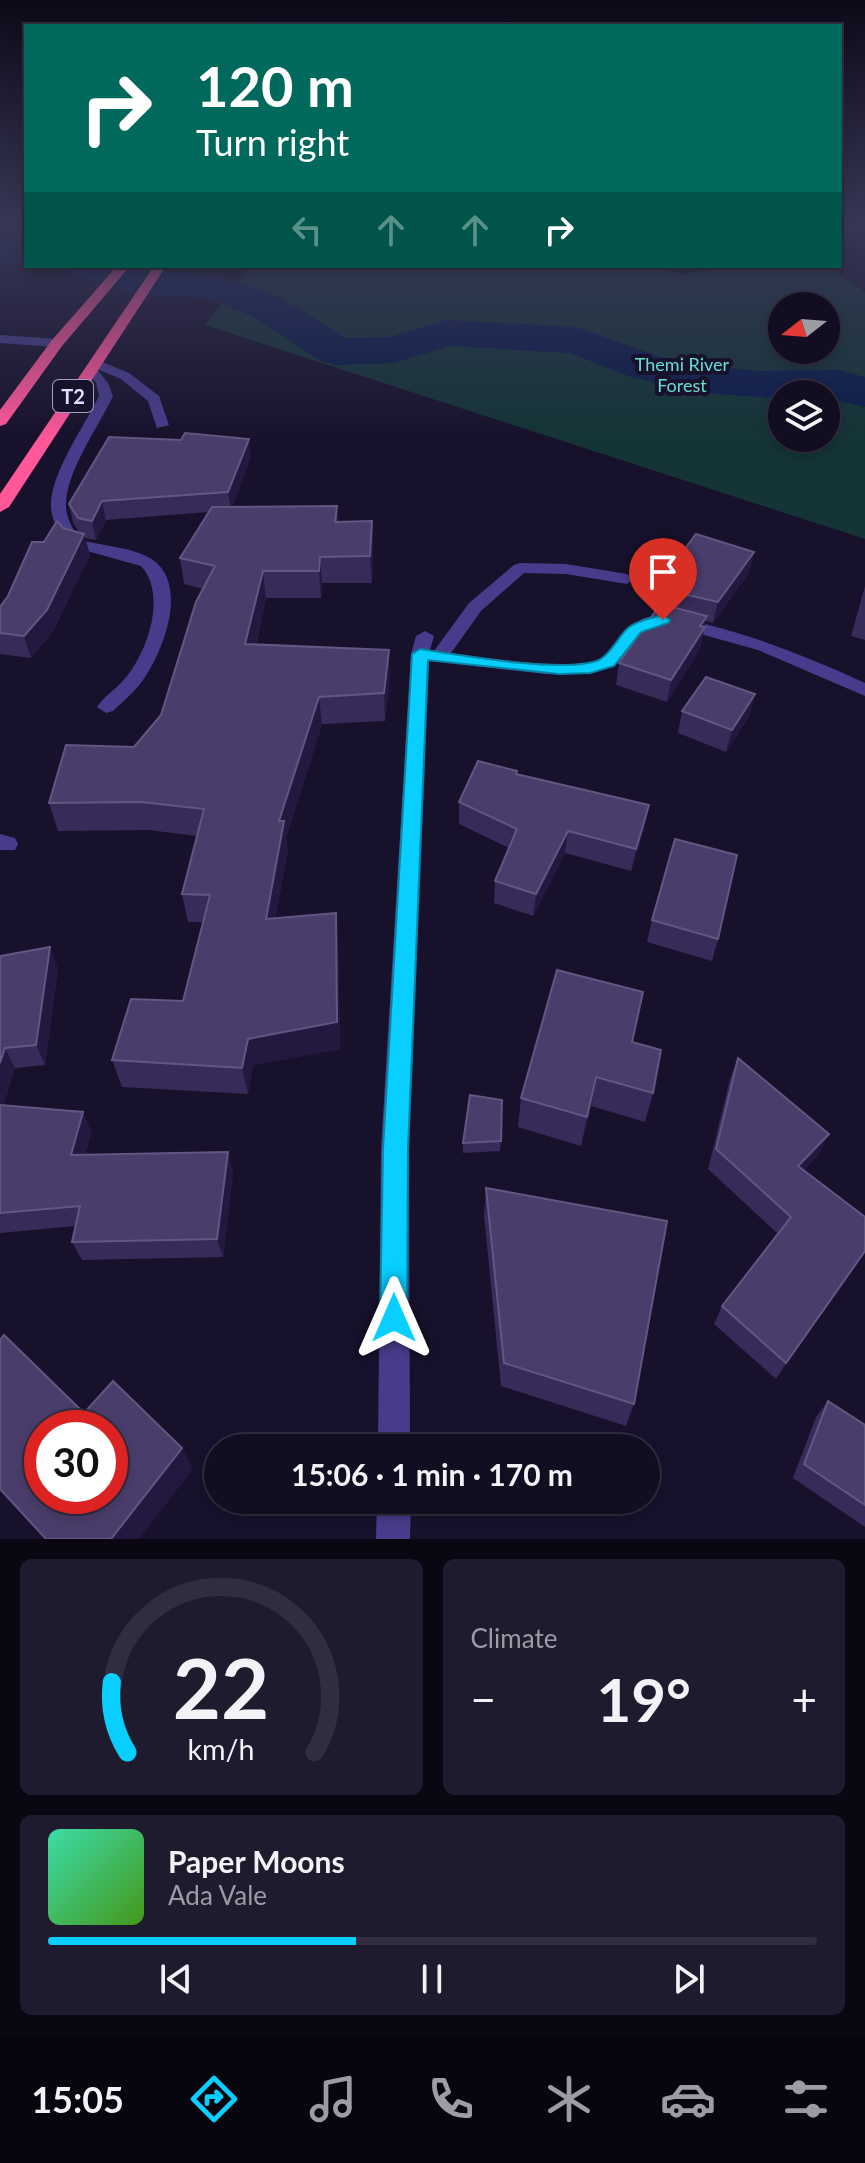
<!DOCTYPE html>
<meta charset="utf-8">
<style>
body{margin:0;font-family:Lato,sans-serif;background:#1f1b2e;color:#f1f3f6;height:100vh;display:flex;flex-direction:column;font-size:30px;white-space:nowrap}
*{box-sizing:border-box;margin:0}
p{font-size:26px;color:#9c9ca5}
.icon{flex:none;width:44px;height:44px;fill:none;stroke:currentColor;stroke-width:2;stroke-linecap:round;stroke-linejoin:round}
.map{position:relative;height:1539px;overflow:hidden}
.drawer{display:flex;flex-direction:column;gap:20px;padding:20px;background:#0a0712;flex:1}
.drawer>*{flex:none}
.guide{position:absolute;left:24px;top:24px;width:818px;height:244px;border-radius:0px;box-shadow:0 4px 12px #0003,0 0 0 2px #312d3f;background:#00695c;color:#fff;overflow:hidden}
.needle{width:52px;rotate:253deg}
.fabs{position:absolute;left:768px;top:292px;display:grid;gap:16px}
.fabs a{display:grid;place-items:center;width:72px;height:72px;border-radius:50%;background:#120d21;box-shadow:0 4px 12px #0003,0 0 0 2px #312d3f;font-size:40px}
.speed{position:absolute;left:24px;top:1410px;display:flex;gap:16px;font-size:40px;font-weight:700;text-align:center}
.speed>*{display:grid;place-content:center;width:104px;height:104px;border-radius:50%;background:#120d21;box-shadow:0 4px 12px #0003,0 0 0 2px #312d3f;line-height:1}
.speed .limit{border:12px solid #d22;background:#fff;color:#111}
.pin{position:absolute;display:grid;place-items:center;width:68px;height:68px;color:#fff;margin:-82px -34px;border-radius:50% 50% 50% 0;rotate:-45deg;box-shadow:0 0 8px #0007}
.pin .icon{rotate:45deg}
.me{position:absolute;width:88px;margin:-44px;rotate:0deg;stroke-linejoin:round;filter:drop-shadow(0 0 6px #0008)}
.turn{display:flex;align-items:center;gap:28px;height:168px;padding:0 40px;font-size:36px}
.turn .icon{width:104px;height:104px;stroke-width:2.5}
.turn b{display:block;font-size:56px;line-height:68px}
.lanes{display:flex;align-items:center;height:76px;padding:0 40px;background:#0003;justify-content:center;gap:40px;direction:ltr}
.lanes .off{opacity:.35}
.big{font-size:60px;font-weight:700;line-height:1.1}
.drawer .tile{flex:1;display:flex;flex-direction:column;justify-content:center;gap:12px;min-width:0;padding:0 28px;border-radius:12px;background:#1f1b2e}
.drawer .dial{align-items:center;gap:0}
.dial svg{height:208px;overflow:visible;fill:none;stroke:#312d3f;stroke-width:7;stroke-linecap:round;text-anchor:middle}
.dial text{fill:#f1f3f6;stroke:none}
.song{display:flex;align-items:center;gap:24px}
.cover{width:96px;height:96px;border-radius:12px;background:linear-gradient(135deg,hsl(160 70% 55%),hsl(100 70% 35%))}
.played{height:8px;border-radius:4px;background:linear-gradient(90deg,#08cfff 40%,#312d3f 40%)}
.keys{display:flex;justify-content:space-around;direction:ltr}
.heat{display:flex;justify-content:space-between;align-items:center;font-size:44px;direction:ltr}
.drawer .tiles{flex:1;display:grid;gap:20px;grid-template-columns:1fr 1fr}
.tile:last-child{grid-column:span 2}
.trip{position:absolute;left:204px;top:1434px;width:456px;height:80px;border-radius:40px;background:#120d21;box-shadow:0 4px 12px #0003,0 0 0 2px #312d3f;font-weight:700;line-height:80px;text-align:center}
.dock{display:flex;height:128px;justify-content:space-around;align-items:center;background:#07050d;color:#9c9ca5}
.dock .icon{width:56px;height:56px}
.dock .active{color:#08cfff}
.dock b{font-size:36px;color:#f1f3f6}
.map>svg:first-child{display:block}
.green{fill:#143436;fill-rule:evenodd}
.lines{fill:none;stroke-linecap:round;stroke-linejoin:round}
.river{fill:#0b1c4b;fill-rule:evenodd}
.minor{fill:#473c8b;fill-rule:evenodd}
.highway{fill:#ff5798;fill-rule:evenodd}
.wall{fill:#382a59}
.shaded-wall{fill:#231840}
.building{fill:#4a3d6b;stroke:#625682;stroke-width:2;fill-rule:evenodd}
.route{fill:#08cfff;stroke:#0587a6;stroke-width:2}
.labels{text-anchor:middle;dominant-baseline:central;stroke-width:8;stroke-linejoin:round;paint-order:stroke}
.far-park-label{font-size:18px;fill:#66e1ce;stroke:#18112c}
.shield{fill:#18112c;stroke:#a69fc0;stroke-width:2}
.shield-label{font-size:20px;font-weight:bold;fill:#e3dcff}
</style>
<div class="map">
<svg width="865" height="1539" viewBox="0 0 865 1539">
<rect width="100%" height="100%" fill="#18112c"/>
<path class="green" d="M251 266H640L684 274 742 266H828L865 292V539L205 325ZM782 306H826V350H782ZM782 394H826V438H782Z"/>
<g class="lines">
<g class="river">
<path d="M0 241 26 242V264L0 263Z"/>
<path d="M71 266H126L139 270 194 273 244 284 284 299 346 338 390 337 447 320 576 327 661 357 693 364 757 371 839 370 865 377V407L826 398V394H782V399L693 392 631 377 570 353 450 346 393 363 337 365 321 361 254 317 218 302 194 297 134 294 76 274Z"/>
</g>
<g class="minor">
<path d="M0 335 57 339 63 343 57 347 0 343Z"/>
<path d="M95 359 129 373 159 396 169 425 157 428 148 401 121 379 97 369 108 383 113 396C99 426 65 473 66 506 66 518 73 530 81 540 102 546 134 547 153 560 189 586 163 652 143 680 135 692 123 701 113 711L106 713 97 707C105 695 118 688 127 676 148 650 167 594 141 566L69 546C61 535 51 522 51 506 50 474 85 425 99 396L96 383 85 369Z"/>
<path d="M520 563 566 564 627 574 635 579 627 584 566 574 524 573 481 611 451 653C482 657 576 673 602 658 622 646 625 621 652 616 670 613 688 620 705 624 761 638 813 659 865 683V696L758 650 668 625 650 628 614 666 594 673 546 674 429 661 409 1149 410 1448H378L381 1149 411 654 416 636 425 631 434 636 430 650 434 651 469 603 514 565Z"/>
<path d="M0 834 15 838 18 844 15 850H0Z"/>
<path d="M377 1500H411L410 1539H376Z"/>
</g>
<g class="highway">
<path d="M117 266H130L62 346 6 424 0 426V410L52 340Z"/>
<path d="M154 266H166L9 507 0 512V494Z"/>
</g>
</g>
<g class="wall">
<path d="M251 457 232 507 337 506 338 522 372 521 373 548 372 583H322L321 598H266L256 644 390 678 385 721 322 724 286 838 288 849 275 919 338 941 340 1049 253 1065 248 1094 122 1087 112 1060 183 1001 203 922H188L182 894 197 836 148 830 58 831 49 803 134 747 161 715 203 589 184 584 180 558 209 512 106 520 96 540 85 538 90 555 53 631 31 658 0 654V607L44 542 63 528 80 533 73 523 69 504Z"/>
<path d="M754 552 749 573 713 623 706 621 700 649 667 702 616 685 619 663 667 607 669 592 665 591 669 570Z"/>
<path d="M865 586V640L851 636Z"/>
<path d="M755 694 749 716 726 752 678 733 682 711Z"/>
<path d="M517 771V774L645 827 631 871 565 853 533 916 494 903 495 881 509 848 459 824V802Z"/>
<path d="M652 920 718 939 712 961 647 942Z"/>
<path d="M0 958 58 968 45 1065 15 1068 3 1106 83 1112 91 1132 85 1155 233 1172 223 1257 82 1260 72 1242 75 1226 0 1233Z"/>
<path d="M632 1042 653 1093 645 1122 591 1106 581 1146 518 1127 521 1098Z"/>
<path d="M738 1058 819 1154 804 1170 865 1217V1252L776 1379 714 1324 722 1306 778 1234 708 1169 730 1079Z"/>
<path d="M501 1141 500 1151 463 1153V1143Z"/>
<path d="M486 1188 634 1404 626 1426 501 1386 484 1215Z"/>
<path d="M828 1401 865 1425V1527L793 1478 816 1417Z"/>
</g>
<g class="shaded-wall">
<path d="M249 439 251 457 231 510 228 492Z"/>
<path d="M102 501 106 520 96 540 92 521Z"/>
<path d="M372 521 373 548 372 583 370 556Z"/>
<path d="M84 534 90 555 53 631 31 658 24 636Z"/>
<path d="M754 552 749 573 713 623 718 602Z"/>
<path d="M320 557 322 583 321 598 319 571Z"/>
<path d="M263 571 266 598 249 671 245 644Z"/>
<path d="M707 616 700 649 667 702 671 680 700 626Z"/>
<path d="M389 650 390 678 385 721 384 693Z"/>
<path d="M755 694 749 716 726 752 732 730Z"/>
<path d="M319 697 322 724 286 838 288 849 270 947 266 919 279 821Z"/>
<path d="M649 805 645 827 631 871 636 849Z"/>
<path d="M568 831 565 853 533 916 536 894Z"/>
<path d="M336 913 338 941 340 1049 253 1065 248 1094 242 1068 248 1039Z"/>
<path d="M50 947 58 968 45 1065 36 1045Z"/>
<path d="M5 1048 15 1068 0 1115V1063Z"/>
<path d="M596 1077 591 1106 581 1146 587 1117Z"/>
<path d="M83 1112 91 1132 80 1174 71 1155Z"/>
<path d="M829 1134 819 1154 789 1186 798 1166Z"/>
<path d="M228 1152 233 1172 223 1257 217 1239Z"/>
<path d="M865 1251V1252L776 1379 786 1363Z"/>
<path d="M182 1448 193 1469 139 1539H111Z"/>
</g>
<g class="building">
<path d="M185 433 249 439 228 492 102 501 92 521 78 518 69 504 109 437 181 440Z"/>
<path d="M337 506 335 522 372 521 370 556 320 557 319 571H263L245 644 389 650 384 693 319 697 279 821H284L266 919 336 913 337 1022 248 1039 242 1068 112 1060 131 999 183 1001 210 895 182 894 204 809 141 802 49 803 66 745 134 747 161 715 196 602 215 566 180 558 212 507Z"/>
<path d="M57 521 63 528 84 534 47 610 24 636 0 633V607L8 596 32 542H44Z"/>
<path d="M696 534 754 552 718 602 670 591 682 574 669 570Z"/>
<path d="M672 607 707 616 700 626 705 627 671 680 619 663 657 609Z"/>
<path d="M706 677 755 694 732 730 682 711Z"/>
<path d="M478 761 517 771 516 774 649 805 636 849 568 831 536 894 495 881 517 829 459 802Z"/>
<path d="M675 839 737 855 718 939 652 920Z"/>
<path d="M50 947 36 1045 5 1048 0 1063V958L1 956Z"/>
<path d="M557 970 643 992 632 1042 661 1050 653 1093 596 1077 587 1117 521 1098Z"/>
<path d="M738 1058 829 1134 798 1166 865 1217V1251L786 1363 722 1306 791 1217 716 1149Z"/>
<path d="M470 1095 502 1100 501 1141 463 1143Z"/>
<path d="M0 1105 83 1112 71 1155 228 1152 217 1239 72 1242 80 1206 0 1213Z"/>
<path d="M486 1188 667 1221 634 1404 504 1363Z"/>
<path d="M4 1335 84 1413 113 1381 182 1448 111 1539H46L0 1489V1340ZM42 1428H110V1496H42Z"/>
<path d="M828 1401 865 1425V1505L804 1464Z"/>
</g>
<linearGradient id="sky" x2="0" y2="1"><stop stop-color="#0d0918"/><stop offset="0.51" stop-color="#373856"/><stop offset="1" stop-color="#373856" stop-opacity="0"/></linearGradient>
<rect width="865" height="440" fill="url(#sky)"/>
<path class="route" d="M663 615 670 620 668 623 641 632 614 666 590 673 559 674 428 660 408 1149 407 1318 403 1328 394 1332 384 1328 380 1318 383 1149 412 654 420 649C458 655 566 674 599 660 611 654 618 637 628 628 636 621 652 618 663 615Z"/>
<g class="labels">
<g class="far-park-label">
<text x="682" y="364">Themi River<tspan x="682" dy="21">Forest</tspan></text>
</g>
<rect class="shield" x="53" y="380" width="40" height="32" rx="6"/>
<g class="shield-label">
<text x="73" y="396">T2</text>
</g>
</g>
</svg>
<div class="fabs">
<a><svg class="needle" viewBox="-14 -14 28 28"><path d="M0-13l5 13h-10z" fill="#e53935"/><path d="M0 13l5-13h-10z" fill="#9c9ca5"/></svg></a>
<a><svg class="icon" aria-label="layers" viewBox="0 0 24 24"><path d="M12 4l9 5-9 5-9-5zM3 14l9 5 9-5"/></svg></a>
</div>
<div class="speed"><div class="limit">30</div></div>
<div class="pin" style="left:663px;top:620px;background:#d93025"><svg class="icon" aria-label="arrive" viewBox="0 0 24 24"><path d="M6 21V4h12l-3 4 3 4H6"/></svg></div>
<svg class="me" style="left:394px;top:1318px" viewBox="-20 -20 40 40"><path d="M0-17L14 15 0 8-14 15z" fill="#08cfff" stroke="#fff" stroke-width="4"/></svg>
<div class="trip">15:06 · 1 min · 170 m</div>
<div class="guide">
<div class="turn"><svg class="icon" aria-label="right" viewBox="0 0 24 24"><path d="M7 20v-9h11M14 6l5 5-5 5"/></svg><div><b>120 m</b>Turn right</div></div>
<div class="lanes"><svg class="icon off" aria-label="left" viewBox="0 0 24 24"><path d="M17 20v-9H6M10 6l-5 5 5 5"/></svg><svg class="icon off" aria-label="ahead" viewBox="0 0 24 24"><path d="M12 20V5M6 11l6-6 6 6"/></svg><svg class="icon off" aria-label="ahead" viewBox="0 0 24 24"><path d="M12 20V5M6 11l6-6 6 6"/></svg><svg class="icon" aria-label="right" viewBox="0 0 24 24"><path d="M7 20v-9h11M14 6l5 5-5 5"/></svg></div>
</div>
</div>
<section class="drawer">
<div class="tiles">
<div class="tile dial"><svg viewBox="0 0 100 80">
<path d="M14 69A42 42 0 1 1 86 69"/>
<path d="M14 69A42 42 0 0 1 8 42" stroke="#08cfff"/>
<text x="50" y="56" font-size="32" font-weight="700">22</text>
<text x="50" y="72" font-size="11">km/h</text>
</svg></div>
<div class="tile"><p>Climate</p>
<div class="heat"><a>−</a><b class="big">19°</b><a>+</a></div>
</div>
<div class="tile">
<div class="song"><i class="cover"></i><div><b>Paper Moons</b><p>Ada Vale</p></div></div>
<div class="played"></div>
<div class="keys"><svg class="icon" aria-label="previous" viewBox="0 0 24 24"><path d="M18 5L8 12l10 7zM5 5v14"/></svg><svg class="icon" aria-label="pause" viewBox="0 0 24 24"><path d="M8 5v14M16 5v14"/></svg><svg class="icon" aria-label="next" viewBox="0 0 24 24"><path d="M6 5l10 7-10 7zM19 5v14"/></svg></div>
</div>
</div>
</section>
<nav class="dock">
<b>15:05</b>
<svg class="icon active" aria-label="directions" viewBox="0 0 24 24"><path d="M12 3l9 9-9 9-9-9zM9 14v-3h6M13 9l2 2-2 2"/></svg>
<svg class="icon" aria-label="music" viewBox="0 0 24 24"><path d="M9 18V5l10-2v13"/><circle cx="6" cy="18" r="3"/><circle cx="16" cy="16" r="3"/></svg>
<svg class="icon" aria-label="phone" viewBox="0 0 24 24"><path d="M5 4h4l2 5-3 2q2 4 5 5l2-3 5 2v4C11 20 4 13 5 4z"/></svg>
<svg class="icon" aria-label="climate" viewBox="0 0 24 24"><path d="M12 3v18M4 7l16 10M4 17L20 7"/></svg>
<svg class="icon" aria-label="car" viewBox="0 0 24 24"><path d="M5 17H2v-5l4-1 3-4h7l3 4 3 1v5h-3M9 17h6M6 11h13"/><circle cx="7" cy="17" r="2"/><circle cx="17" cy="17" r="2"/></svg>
<svg class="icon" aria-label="filters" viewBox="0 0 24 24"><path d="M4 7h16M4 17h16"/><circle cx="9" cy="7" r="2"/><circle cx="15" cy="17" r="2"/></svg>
</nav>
